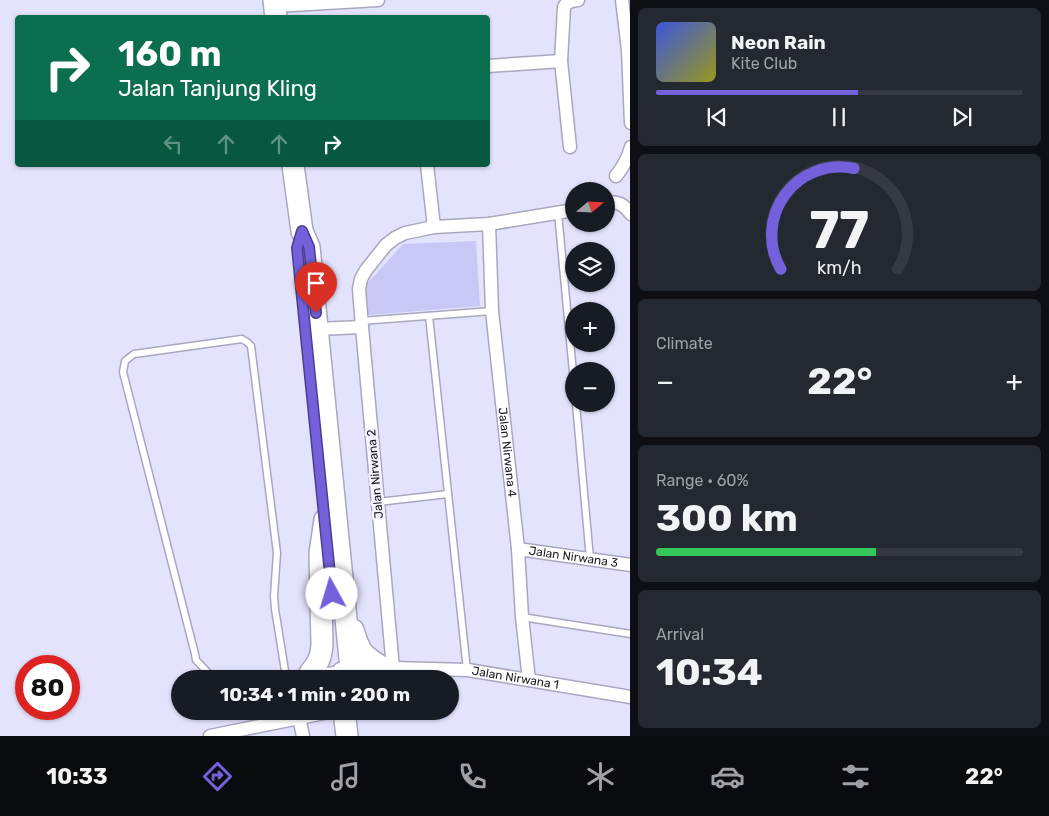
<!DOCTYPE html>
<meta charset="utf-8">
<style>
body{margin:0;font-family:Rubik,sans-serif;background:#242831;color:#f1f3f6;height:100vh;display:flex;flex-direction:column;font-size:19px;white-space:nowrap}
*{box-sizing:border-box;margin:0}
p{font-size:16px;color:#9ea1a6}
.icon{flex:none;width:28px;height:28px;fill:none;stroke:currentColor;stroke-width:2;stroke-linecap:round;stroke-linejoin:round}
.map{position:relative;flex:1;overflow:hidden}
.drawer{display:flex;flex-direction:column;gap:8px;padding:8px;background:#0d0f14;width:419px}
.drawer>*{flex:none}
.banner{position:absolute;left:15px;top:15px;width:475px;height:152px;border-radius:5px;box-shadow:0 1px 4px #0004;background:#0b6e4f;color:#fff;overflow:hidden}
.needle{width:32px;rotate:71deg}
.controls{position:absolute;left:565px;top:182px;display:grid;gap:10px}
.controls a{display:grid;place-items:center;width:50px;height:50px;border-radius:50%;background:#171b24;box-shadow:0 1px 4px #0004;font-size:25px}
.speed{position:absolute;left:15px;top:655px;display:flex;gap:10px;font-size:25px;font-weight:700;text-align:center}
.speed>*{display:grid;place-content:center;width:65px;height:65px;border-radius:50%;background:#171b24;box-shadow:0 1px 4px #0004;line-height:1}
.speed .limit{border:8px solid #d22;background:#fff;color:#111}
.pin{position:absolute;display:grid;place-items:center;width:42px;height:42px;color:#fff;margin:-51px -21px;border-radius:50% 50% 50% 0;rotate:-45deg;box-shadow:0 0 5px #0007}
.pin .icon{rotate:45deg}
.me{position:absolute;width:55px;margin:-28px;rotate:354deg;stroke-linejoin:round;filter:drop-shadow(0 0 4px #0008)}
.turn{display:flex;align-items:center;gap:18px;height:105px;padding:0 20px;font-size:22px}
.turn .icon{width:65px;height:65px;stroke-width:2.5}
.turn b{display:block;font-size:35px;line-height:42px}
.lanes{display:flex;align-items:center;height:48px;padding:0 20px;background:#0003;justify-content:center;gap:25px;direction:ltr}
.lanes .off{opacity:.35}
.big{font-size:38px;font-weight:700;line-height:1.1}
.drawer .widget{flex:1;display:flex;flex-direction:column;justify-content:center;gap:8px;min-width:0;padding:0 18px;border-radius:8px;background:#242831}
.drawer .dial{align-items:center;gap:0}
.dial svg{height:130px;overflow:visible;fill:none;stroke:#363941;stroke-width:7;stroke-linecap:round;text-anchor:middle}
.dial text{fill:#f1f3f6;stroke:none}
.song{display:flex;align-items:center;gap:15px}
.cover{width:60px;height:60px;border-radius:8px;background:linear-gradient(135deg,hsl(230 70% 55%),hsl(60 70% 35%))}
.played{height:5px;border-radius:2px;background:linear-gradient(90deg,#7560db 55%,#363941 55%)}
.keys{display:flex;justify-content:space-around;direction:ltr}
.heat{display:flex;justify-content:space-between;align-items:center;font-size:28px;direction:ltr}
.charge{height:8px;border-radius:4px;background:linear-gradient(90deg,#34c759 60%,#363941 0)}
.trip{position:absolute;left:171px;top:670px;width:288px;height:50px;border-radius:25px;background:#171b24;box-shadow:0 1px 4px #0004;font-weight:700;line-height:50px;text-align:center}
.menu{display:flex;height:80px;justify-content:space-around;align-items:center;background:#090b0e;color:#9ea1a6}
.menu .icon{width:35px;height:35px}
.menu .on{color:#7560db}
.menu b{font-size:22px;color:#f1f3f6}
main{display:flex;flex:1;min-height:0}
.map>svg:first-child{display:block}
.green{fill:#c9c7f6}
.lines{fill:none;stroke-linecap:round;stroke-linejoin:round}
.service-casing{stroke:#a8a7bf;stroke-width:9}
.minor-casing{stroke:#a8a7bf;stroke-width:15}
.trunk-casing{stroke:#a8a7bf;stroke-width:24}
.service{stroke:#fff;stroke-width:6}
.minor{stroke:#fff;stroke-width:12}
.trunk{stroke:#fff;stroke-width:21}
.route-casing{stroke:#4c3e8e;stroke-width:12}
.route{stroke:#7560db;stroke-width:9}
.labels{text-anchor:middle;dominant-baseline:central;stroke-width:5;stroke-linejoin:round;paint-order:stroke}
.street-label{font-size:12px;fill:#1b1b24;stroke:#f3f2fd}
</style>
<main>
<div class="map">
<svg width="631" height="736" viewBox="0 0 631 736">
<rect width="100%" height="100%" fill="#e4e3fd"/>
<path class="green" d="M476 241 480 306 368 315 366 285 403 244Z"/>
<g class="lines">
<g class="service-casing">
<g id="service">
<path d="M558 213 574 383"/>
<path d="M429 316 467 670"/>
<path d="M361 321 492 311"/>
<path d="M576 404 590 559"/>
<path d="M378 502 448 494"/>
<path d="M522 617 631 634"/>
<path d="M214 679 196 660 195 654 123 372 125 361 134 354 242 339 247 342 251 346 277 553 274 596 275 609 286 677"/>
<path d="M273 679 340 669"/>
</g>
</g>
<g class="minor-casing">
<g id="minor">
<path d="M622 0 628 50 631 123"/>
<path d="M270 2 275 6 378 0"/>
<path d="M488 66 561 61"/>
<path d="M570 147 561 61 564 7C567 1 573 1 578 0"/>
<path d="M427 165 434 227"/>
<path d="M616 176C623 167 628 159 631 147"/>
<path d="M606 203C618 200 624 205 631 214"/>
<path id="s1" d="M489 224 492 311 518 549 522 617 529 680"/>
<path d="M317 329 362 327"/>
<path id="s2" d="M518 549 631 565"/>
<path d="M393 668 362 327 359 289 361 279 366 270 386 245 395 238 405 233 434 227 489 224 574 210"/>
<path id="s3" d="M340 669 393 668 468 670 631 697"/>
<path d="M299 718 303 736"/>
<path d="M210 736 334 711"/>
</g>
</g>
<g class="trunk-casing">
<g id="trunk">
<path d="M274 0 276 18"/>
<path d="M293 165 302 231 309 247 352 679"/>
<path d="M353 630C360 654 363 655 383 668"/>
<path d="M310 673C318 663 321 658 322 645L320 553 325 520"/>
<path d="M344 711 347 736"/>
</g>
</g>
<use href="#service" class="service"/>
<use href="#minor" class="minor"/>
<use href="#trunk" class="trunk"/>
</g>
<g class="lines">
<g class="route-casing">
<path id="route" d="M316 313 309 247 302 231 297 248 332 594"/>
</g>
<use href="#route" class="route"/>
</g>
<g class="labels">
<g class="street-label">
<text stroke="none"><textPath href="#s1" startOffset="229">Jalan Nirwana 4</textPath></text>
<text transform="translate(375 474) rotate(-95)">Jalan Nirwana 2</text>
<text stroke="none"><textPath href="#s2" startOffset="56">Jalan Nirwana 3</textPath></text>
<text stroke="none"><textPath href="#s3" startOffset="176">Jalan Nirwana 1</textPath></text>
</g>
</g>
</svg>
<div class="controls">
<a><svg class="needle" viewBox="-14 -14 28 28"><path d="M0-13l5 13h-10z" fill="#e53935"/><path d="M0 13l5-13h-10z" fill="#9ea1a6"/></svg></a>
<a><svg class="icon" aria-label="layers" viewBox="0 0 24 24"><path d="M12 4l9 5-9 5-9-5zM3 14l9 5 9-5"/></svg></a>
<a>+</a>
<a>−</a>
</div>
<div class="speed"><div class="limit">80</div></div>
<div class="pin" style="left:316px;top:313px;background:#d93025"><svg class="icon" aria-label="arrive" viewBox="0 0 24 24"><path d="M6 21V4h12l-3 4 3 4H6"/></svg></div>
<svg class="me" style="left:332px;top:594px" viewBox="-20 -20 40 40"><circle r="19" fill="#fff"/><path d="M0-13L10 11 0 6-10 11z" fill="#7560db"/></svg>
<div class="trip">10:34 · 1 min · 200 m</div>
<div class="banner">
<div class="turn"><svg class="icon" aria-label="right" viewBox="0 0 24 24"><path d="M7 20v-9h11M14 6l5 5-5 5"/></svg><div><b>160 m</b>Jalan Tanjung Kling</div></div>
<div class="lanes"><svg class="icon off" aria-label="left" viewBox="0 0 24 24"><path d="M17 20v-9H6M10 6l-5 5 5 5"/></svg><svg class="icon off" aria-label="ahead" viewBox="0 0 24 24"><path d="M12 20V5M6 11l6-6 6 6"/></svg><svg class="icon off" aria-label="ahead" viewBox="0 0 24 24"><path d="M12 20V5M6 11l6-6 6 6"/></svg><svg class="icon" aria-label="right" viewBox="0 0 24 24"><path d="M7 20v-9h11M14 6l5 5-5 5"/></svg></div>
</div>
</div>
<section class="drawer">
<div class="widget">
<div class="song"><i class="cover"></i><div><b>Neon Rain</b><p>Kite Club</p></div></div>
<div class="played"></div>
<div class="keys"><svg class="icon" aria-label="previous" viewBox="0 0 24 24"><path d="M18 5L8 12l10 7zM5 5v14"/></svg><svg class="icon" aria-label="pause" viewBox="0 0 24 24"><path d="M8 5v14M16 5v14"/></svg><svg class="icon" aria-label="next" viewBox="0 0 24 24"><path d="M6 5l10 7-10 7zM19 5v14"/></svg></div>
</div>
<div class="widget dial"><svg viewBox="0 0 100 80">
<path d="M14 69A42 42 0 1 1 86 69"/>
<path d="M14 69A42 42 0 0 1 59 7" stroke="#7560db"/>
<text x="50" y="56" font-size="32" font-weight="700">77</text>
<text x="50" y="72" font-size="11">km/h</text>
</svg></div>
<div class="widget"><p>Climate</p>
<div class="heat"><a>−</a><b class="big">22°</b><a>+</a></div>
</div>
<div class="widget"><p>Range · 60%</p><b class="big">300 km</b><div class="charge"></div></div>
<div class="widget"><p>Arrival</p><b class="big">10:34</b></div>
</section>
</main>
<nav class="menu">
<b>10:33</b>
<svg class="icon on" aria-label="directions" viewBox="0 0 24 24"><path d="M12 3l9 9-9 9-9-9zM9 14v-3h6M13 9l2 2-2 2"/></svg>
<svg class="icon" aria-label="music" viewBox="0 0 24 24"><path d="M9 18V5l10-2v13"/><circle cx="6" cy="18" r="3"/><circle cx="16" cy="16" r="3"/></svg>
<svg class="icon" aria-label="phone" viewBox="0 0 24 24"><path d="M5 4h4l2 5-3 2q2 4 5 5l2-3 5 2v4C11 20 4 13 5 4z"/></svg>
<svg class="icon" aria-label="climate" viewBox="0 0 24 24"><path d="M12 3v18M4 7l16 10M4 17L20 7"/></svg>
<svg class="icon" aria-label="car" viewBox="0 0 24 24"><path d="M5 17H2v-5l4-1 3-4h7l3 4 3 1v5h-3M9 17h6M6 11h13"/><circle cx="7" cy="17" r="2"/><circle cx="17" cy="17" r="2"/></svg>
<svg class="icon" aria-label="filters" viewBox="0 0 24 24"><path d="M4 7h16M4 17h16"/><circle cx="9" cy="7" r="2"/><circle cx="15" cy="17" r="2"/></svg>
<b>22°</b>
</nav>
